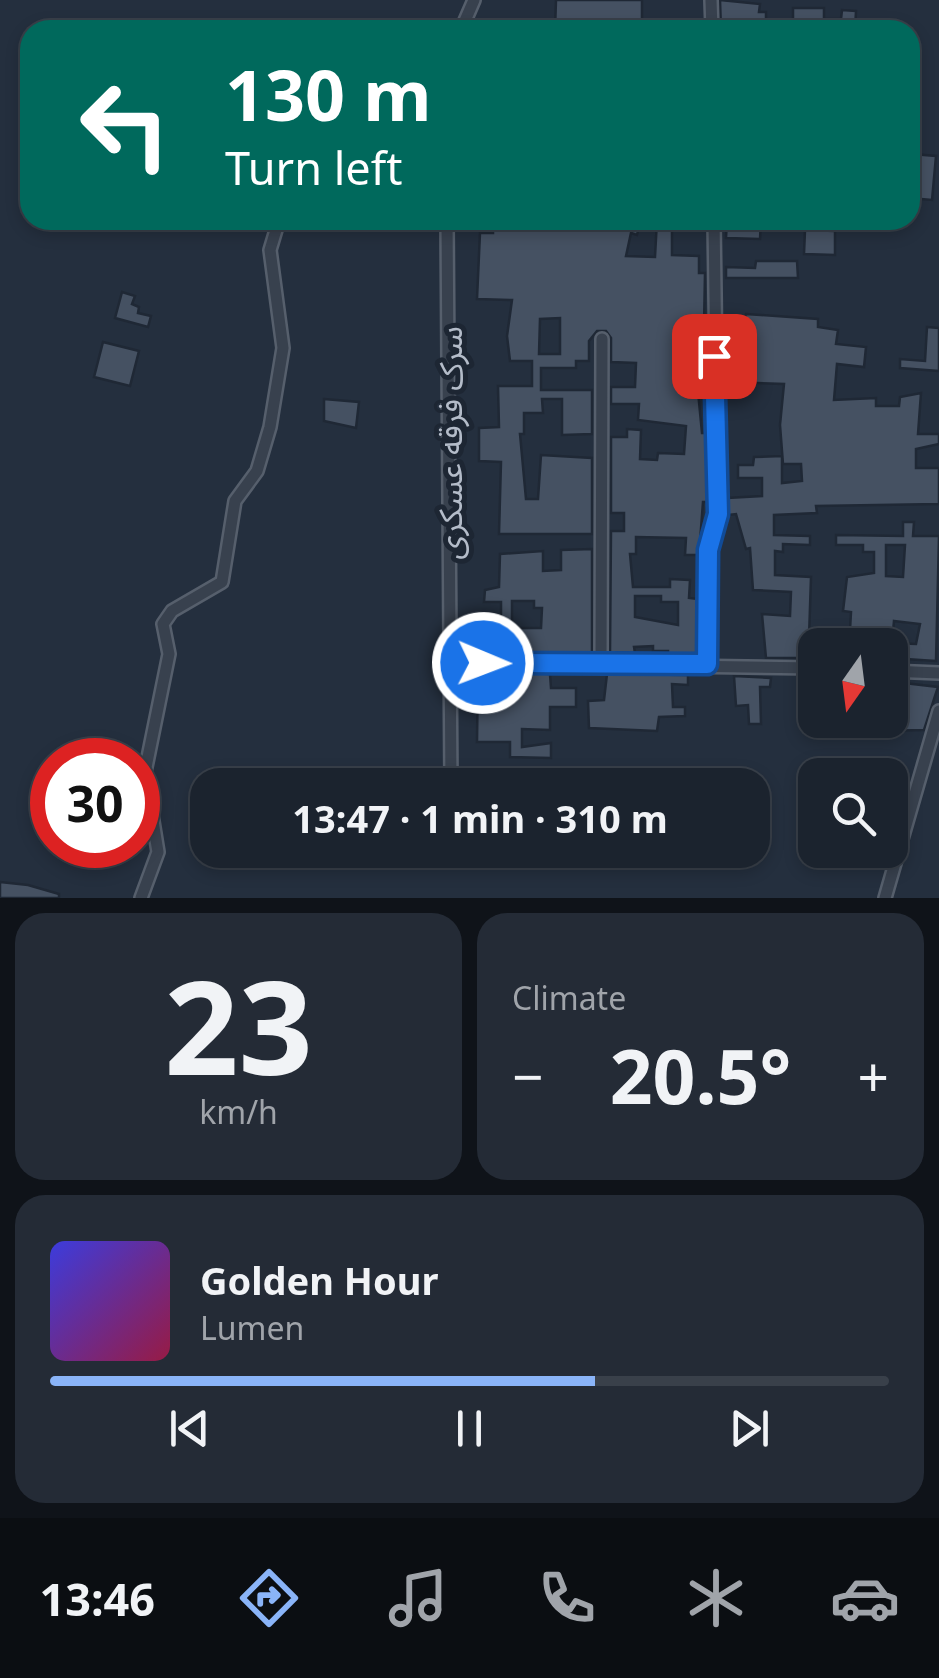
<!DOCTYPE html>
<meta charset="utf-8">
<style>
body{margin:0;font-family:"Noto Sans","Noto Sans Arabic",sans-serif;background:#242b36;color:#f1f3f6;height:100vh;display:flex;flex-direction:column;font-size:38px;white-space:nowrap}
*{box-sizing:border-box;margin:0}
p{font-size:32px;color:#a0a4aa}
.icon{flex:none;width:55px;height:55px;fill:none;stroke:currentColor;stroke-width:2;stroke-linecap:round;stroke-linejoin:round}
.map{position:relative;height:898px;overflow:hidden}
.details{display:flex;flex-direction:column;gap:15px;padding:15px;background:#0f1319;flex:1}
.details>*{flex:none}
.top-card{position:absolute;left:20px;top:20px;width:900px;height:210px;border-radius:30px;box-shadow:0 5px 15px #0003,0 0 0 2px #39404a;background:#00695c;color:#fff;overflow:hidden}
.needle{width:65px;rotate:194deg}
.buttons{position:absolute;left:798px;top:628px;display:grid;gap:20px}
.buttons a{display:grid;place-items:center;width:110px;height:110px;border-radius:20px;background:#1b232e;box-shadow:0 5px 15px #0003,0 0 0 2px #39404a;font-size:50px}
.speed{position:absolute;left:30px;top:738px;display:flex;gap:20px;font-size:50px;font-weight:700;text-align:center}
.speed>*{display:grid;place-content:center;width:130px;height:130px;border-radius:50%;background:#1b232e;box-shadow:0 5px 15px #0003,0 0 0 2px #39404a;line-height:1}
.speed .limit{border:15px solid #d22;background:#fff;color:#111}
.pin{position:absolute;display:grid;place-items:center;width:85px;height:85px;color:#fff;margin:-42px;border-radius:20px;box-shadow:0 5px 15px #0006}
.me{position:absolute;width:110px;margin:-55px;rotate:91deg;stroke-linejoin:round;filter:drop-shadow(0 0 8px #0008)}
.turn{display:flex;align-items:center;gap:35px;height:210px;padding:0 40px;font-size:45px}
.turn .icon{width:130px;height:130px;stroke-width:2.5}
.turn b{display:block;font-size:70px;line-height:85px}
.big{font-size:75px;font-weight:700;line-height:1.1}
.details .widget{flex:1;display:flex;flex-direction:column;justify-content:center;gap:15px;min-width:0;padding:0 35px;border-radius:30px;background:#242b36}
.details .dial{align-items:center;gap:0}
.dial b{font-size:130px;line-height:1}
.song{display:flex;align-items:center;gap:30px}
.cover{width:120px;height:120px;border-radius:15px;background:linear-gradient(135deg,hsl(240 70% 55%),hsl(340 70% 35%))}
.played{height:10px;border-radius:5px;background:linear-gradient(90deg,#8ab4f8 65%,#39404a 65%)}
.keys{display:flex;justify-content:space-around;direction:ltr}
.heat{display:flex;justify-content:space-between;align-items:center;font-size:55px;direction:ltr}
.details .tiles{flex:1;display:grid;gap:15px;grid-template-columns:1fr 1fr}
.widget:last-child{grid-column:span 2}
.trip{position:absolute;left:190px;top:768px;width:580px;height:100px;border-radius:30px;background:#1b232e;box-shadow:0 5px 15px #0003,0 0 0 2px #39404a;font-weight:700;line-height:100px;text-align:center}
.tabs{display:flex;height:160px;justify-content:space-around;align-items:center;background:#0b0e12;color:#a0a4aa}
.tabs .icon{width:70px;height:70px}
.tabs .selected{color:#8ab4f8}
.tabs b{font-size:45px;color:#f1f3f6}
.map>svg:first-child{display:block}
.building{fill:#455162;stroke:#1f2835;stroke-width:2.5;fill-rule:evenodd}
.lines{fill:none;stroke-linecap:round;stroke-linejoin:round}
.minor-casing{stroke:#565f6c;stroke-width:16}
.minor{stroke:#38414e;stroke-width:11}
.route-casing{stroke:#114b97;stroke-width:25}
.route{stroke:#1a73e8;stroke-width:18}
.labels{text-anchor:middle;dominant-baseline:central;stroke-width:10;stroke-linejoin:round;paint-order:stroke}
.street-label{font-size:32px;fill:#b4bcc9;stroke:#1d2633}
</style>
<div class="map">
<svg width="939" height="898" viewBox="0 0 939 898">
<rect width="100%" height="100%" fill="#242f3e"/>
<g class="building">
<path d="M556 0H642V30H555Z"/>
<path d="M720 0 760 4 759 12H766V30H721Z"/>
<path d="M793 8H824V19H841L842 10 856 11 855 30H793Z"/>
<path d="M912 154 936 156 932 200 910 198Z"/>
<path d="M567 220 566 229 593 228 594 220 640 223 637 235 631 233 626 256 655 257 657 220 672 221V255L699 256V273H705L704 326 698 325 694 350 702 433H708V488L707 502H703L699 555H685L686 538 636 537V554H630L633 587H670V579L690 580 689 598 698 599V657L668 656V651H653V646L634 647 635 653 610 652 611 531H624V513H611V437H627V429L641 430 640 459 657 460 658 453 684 454 686 426 638 420 639 404H611V387H635L636 363 611 362V338L606 331H597L589 341V361H576V368H541V390H592V434L562 435V399H542L543 413H524V434H520L526 499H538L541 455 592 458V534H499L501 462 479 461V428L499 427 498 386H532V361H510L507 336 512 300 477 299 480 233H493V221ZM560 318V354H539L540 319ZM635 596H661V602H678V625L635 617Z"/>
<path d="M727 220H761L760 239 726 238Z"/>
<path d="M805 230 835 231V255L804 254Z"/>
<path d="M756 261H797L798 278H726V267L755 268Z"/>
<path d="M122 292 135 296 132 304 139 307 138 313 151 316 148 327 115 318Z"/>
<path d="M746 314 818 319V327L838 330 836 344 866 347 864 367 837 364 834 400 876 398V406H899L900 397 921 393 918 434H939V444L916 449V468H939V504L816 506 817 513 774 515V535L810 536V545L783 544V552L775 551V575L811 577 809 638H815V655L798 653V658H766L762 614 790 616 791 592 753 590 750 548 746 549 736 514 728 515 727 498 762 496V478H738V465H753L754 457 782 456V483L802 481 801 464H783L780 425 784 384 726 382 728 334H738Z"/>
<path d="M927 327 939 328V371L900 368V359L925 361Z"/>
<path d="M103 342 139 351 130 386 94 377Z"/>
<path d="M324 399 359 402 356 428 324 421Z"/>
<path d="M903 522H914L913 536H939L936 661 890 658V645H860L862 631 850 630 851 612 843 611 847 577 874 573V552H863V545H836V535L903 536ZM886 545H905L903 577 886 576ZM894 621 920 624 916 644 892 643Z"/>
<path d="M592 549V655L468 657 464 622 501 623V602H484L485 590 499 587 500 554 543 551V571L561 570V550ZM512 601H534V608H542L541 628H512Z"/>
<path d="M478 671 550 674 551 688H576V707H550V730L522 729V747L551 743V758L510 757V742H477Z"/>
<path d="M607 674 688 675V685L672 684 673 707H685V716L659 717 657 731 589 728 588 701 604 700Z"/>
<path d="M734 676 771 678 770 687H760L761 724H749L748 705 736 706Z"/>
<path d="M904 683 938 687 924 730 880 731V720H890V688L902 689Z"/>
<path d="M0 882 28 885 59 894V898H0Z"/>
</g>
<g class="lines">
<g class="minor-casing">
<g id="minor">
<path d="M711 0 712 30"/>
<path d="M461 30 474 0"/>
<path d="M447 220 451 785"/>
<path d="M483 663 815 668"/>
<path d="M601 664 602 339"/>
<path d="M707 664 708 550 718 513 714 220"/>
<path d="M890 671 939 673"/>
<path d="M141 898 158 852 145 772 169 654 163 624 172 611 222 582 235 501 257 471 270 427 283 348 270 250 279 220"/>
<path d="M885 898 939 711"/>
</g>
</g>
<use href="#minor" class="minor"/>
</g>
<g class="lines">
<g class="route-casing">
<path id="route" d="M483 663 707 664 708 550 718 514 714 356"/>
</g>
<use href="#route" class="route"/>
</g>
<g class="labels">
<g class="street-label">
<text transform="translate(449 443) rotate(-90)">سرک فرقه عسکری</text>
</g>
</g>
</svg>
<div class="buttons">
<a><svg class="needle" viewBox="-14 -14 28 28"><path d="M0-13l5 13h-10z" fill="#e53935"/><path d="M0 13l5-13h-10z" fill="#a0a4aa"/></svg></a>
<a><svg class="icon" aria-label="search" viewBox="0 0 24 24"><circle cx="10" cy="10" r="6"/><path d="M15 15l6 6"/></svg></a>
</div>
<div class="speed"><div class="limit">30</div></div>
<div class="pin" style="left:714px;top:356px;background:#d93025"><svg class="icon" aria-label="arrive" viewBox="0 0 24 24"><path d="M6 21V4h12l-3 4 3 4H6"/></svg></div>
<svg class="me" style="left:483px;top:663px" viewBox="-20 -20 40 40"><circle r="17" fill="#1a73e8" stroke="#fff" stroke-width="3"/><path d="M0-11L8 9 0 5-8 9z" fill="#fff"/></svg>
<div class="trip">13:47 · 1 min · 310 m</div>
<div class="top-card">
<div class="turn"><svg class="icon" aria-label="left" viewBox="0 0 24 24"><path d="M17 20v-9H6M10 6l-5 5 5 5"/></svg><div><b>130 m</b>Turn left</div></div>
</div>
</div>
<section class="details">
<div class="tiles">
<div class="widget dial"><b>23</b><p>km/h</p></div>
<div class="widget"><p>Climate</p>
<div class="heat"><a>−</a><b class="big">20.5°</b><a>+</a></div>
</div>
<div class="widget">
<div class="song"><i class="cover"></i><div><b>Golden Hour</b><p>Lumen</p></div></div>
<div class="played"></div>
<div class="keys"><svg class="icon" aria-label="previous" viewBox="0 0 24 24"><path d="M18 5L8 12l10 7zM5 5v14"/></svg><svg class="icon" aria-label="pause" viewBox="0 0 24 24"><path d="M8 5v14M16 5v14"/></svg><svg class="icon" aria-label="next" viewBox="0 0 24 24"><path d="M6 5l10 7-10 7zM19 5v14"/></svg></div>
</div>
</div>
</section>
<nav class="tabs">
<b>13:46</b>
<svg class="icon selected" aria-label="directions" viewBox="0 0 24 24"><path d="M12 3l9 9-9 9-9-9zM9 14v-3h6M13 9l2 2-2 2"/></svg>
<svg class="icon" aria-label="music" viewBox="0 0 24 24"><path d="M9 18V5l10-2v13"/><circle cx="6" cy="18" r="3"/><circle cx="16" cy="16" r="3"/></svg>
<svg class="icon" aria-label="phone" viewBox="0 0 24 24"><path d="M5 4h4l2 5-3 2q2 4 5 5l2-3 5 2v4C11 20 4 13 5 4z"/></svg>
<svg class="icon" aria-label="climate" viewBox="0 0 24 24"><path d="M12 3v18M4 7l16 10M4 17L20 7"/></svg>
<svg class="icon" aria-label="car" viewBox="0 0 24 24"><path d="M5 17H2v-5l4-1 3-4h7l3 4 3 1v5h-3M9 17h6M6 11h13"/><circle cx="7" cy="17" r="2"/><circle cx="17" cy="17" r="2"/></svg>
</nav>
